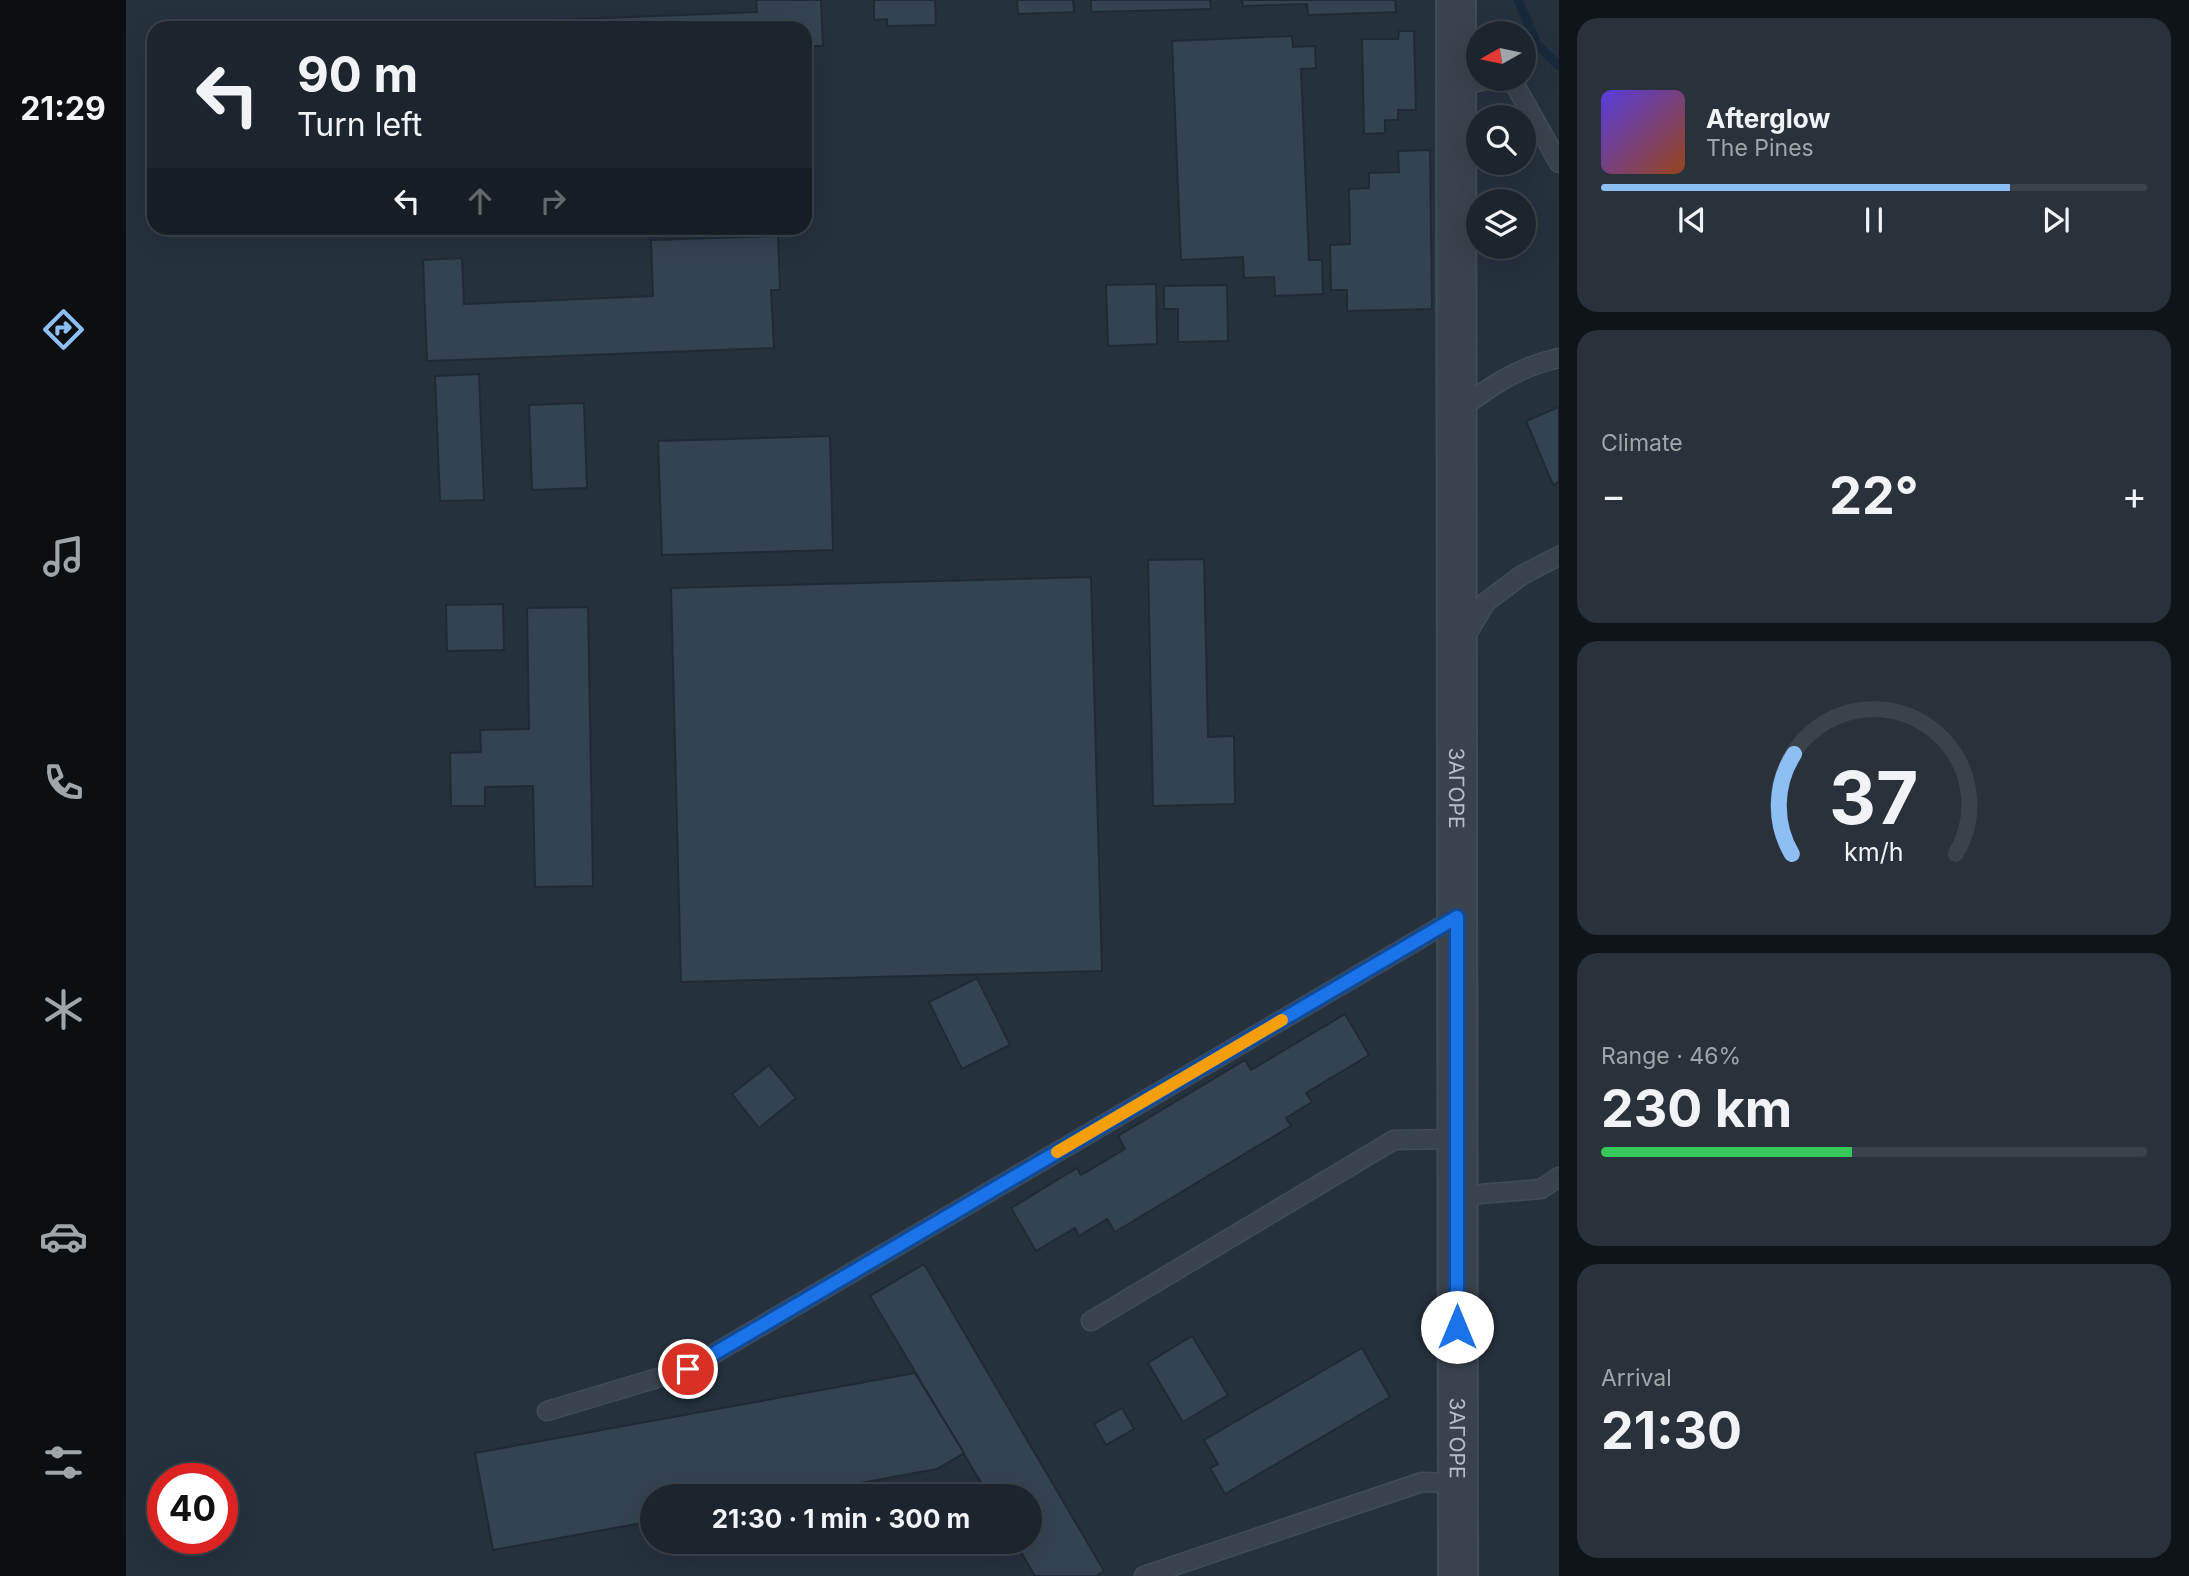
<!DOCTYPE html>
<meta charset="utf-8">
<style>
body{margin:0;font-family:Inter,sans-serif;background:#29313a;color:#f1f3f6;height:100vh;display:flex;flex-direction:column;font-size:26px;white-space:nowrap}
*{box-sizing:border-box;margin:0}
p{font-size:23px;color:#a0a5aa}
.icon{flex:none;width:38px;height:38px;fill:none;stroke:currentColor;stroke-width:2;stroke-linecap:round;stroke-linejoin:round}
.map{position:relative;flex:1;overflow:hidden}
.sheet{display:flex;flex-direction:column;gap:18px;padding:18px;background:#0f1419;width:630px}
.sheet>*{flex:none}
.banner{position:absolute;left:21px;top:21px;width:665px;height:214px;border-radius:21px;box-shadow:0 7px 28px #0002,0 0 0 2px #3a424a;background:#1c252e;color:#f1f3f6;overflow:hidden}
.needle{width:46px;rotate:261deg}
.tools{position:absolute;left:1340px;top:21px;display:grid;gap:14px}
.tools a{display:grid;place-items:center;width:70px;height:70px;border-radius:50%;background:#1c252e;box-shadow:0 7px 28px #0002,0 0 0 2px #3a424a;font-size:35px}
.speed{position:absolute;left:21px;top:1463px;display:flex;gap:14px;font-size:35px;font-weight:700;text-align:center}
.speed>*{display:grid;place-content:center;width:91px;height:91px;border-radius:50%;background:#1c252e;box-shadow:0 7px 28px #0002,0 0 0 2px #3a424a;line-height:1}
.speed .limit{border:10px solid #d22;background:#fff;color:#111}
.pin{position:absolute;display:grid;place-items:center;width:60px;height:60px;color:#fff;margin:-30px;border:4px solid #fff;border-radius:50%;box-shadow:0 2px 7px #0007}
.me{position:absolute;width:77px;margin:-38px;rotate:0deg;stroke-linejoin:round;filter:drop-shadow(0 0 5px #0008)}
.turn{display:flex;align-items:center;gap:24px;height:147px;padding:0 35px;font-size:32px}
.turn .icon{width:91px;height:91px;stroke-width:2.5}
.turn b{display:block;font-size:49px;line-height:60px}
.lanes{display:flex;align-items:center;height:66px;padding:0 35px;background:#0003;justify-content:center;gap:35px;direction:ltr}
.lanes .off{opacity:.35}
.big{font-size:52px;font-weight:700;line-height:1.1}
.sheet .widget{flex:1;display:flex;flex-direction:column;justify-content:center;gap:10px;min-width:0;padding:0 24px;border-radius:21px;background:#29313a}
.sheet .dial{align-items:center;gap:0}
.dial svg{height:182px;overflow:visible;fill:none;stroke:#3a424a;stroke-width:7;stroke-linecap:round;text-anchor:middle}
.dial text{fill:#f1f3f6;stroke:none}
.song{display:flex;align-items:center;gap:21px}
.cover{width:84px;height:84px;border-radius:10px;background:linear-gradient(135deg,hsl(250 70% 55%),hsl(20 70% 35%))}
.played{height:7px;border-radius:4px;background:linear-gradient(90deg,#8dbff5 75%,#3a424a 75%)}
.keys{display:flex;justify-content:space-around;direction:ltr}
.heat{display:flex;justify-content:space-between;align-items:center;font-size:38px;direction:ltr}
.charge{height:10px;border-radius:5px;background:linear-gradient(90deg,#34c759 46%,#3a424a 0)}
.trip{position:absolute;left:514px;top:1484px;width:402px;height:70px;border-radius:35px;background:#1c252e;box-shadow:0 7px 28px #0002,0 0 0 2px #3a424a;font-weight:700;line-height:70px;text-align:center}
main{display:flex;flex:1;min-height:0}
.tabs{display:flex;flex-direction:column;width:126px;justify-content:space-around;align-items:center;background:#0b0f12;color:#a0a5aa}
.tabs .icon{width:49px;height:49px}
.tabs .on{color:#8dbff5}
.tabs b{font-size:32px;color:#f1f3f6}
.map>svg:first-child{display:block}
.lines{fill:none;stroke-linecap:round;stroke-linejoin:round}
.stream{stroke:#18293b;stroke-width:9}
.building{fill:#344351;stroke:#1f2a34;stroke-width:2}
.service-casing{stroke:#414c56;stroke-width:21}
.tertiary-casing{stroke:#414c56;stroke-width:42}
.service{stroke:#38434d;stroke-width:18}
.tertiary{stroke:#38434d;stroke-width:38}
.route-casing{stroke:#114b97;stroke-width:18}
.route{stroke:#1a73e8;stroke-width:12}
.slow{stroke:#f59e0b;stroke-width:12}
.labels{text-anchor:middle;dominant-baseline:central;stroke-width:7;stroke-linejoin:round;paint-order:stroke}
.street-label{font-size:21px;fill:#b4bec8;stroke:#1d2832}
</style>
<main>
<nav class="tabs">
<b>21:29</b>
<svg class="icon on" aria-label="directions" viewBox="0 0 24 24"><path d="M12 3l9 9-9 9-9-9zM9 14v-3h6M13 9l2 2-2 2"/></svg>
<svg class="icon" aria-label="music" viewBox="0 0 24 24"><path d="M9 18V5l10-2v13"/><circle cx="6" cy="18" r="3"/><circle cx="16" cy="16" r="3"/></svg>
<svg class="icon" aria-label="phone" viewBox="0 0 24 24"><path d="M5 4h4l2 5-3 2q2 4 5 5l2-3 5 2v4C11 20 4 13 5 4z"/></svg>
<svg class="icon" aria-label="climate" viewBox="0 0 24 24"><path d="M12 3v18M4 7l16 10M4 17L20 7"/></svg>
<svg class="icon" aria-label="car" viewBox="0 0 24 24"><path d="M5 17H2v-5l4-1 3-4h7l3 4 3 1v5h-3M9 17h6M6 11h13"/><circle cx="7" cy="17" r="2"/><circle cx="17" cy="17" r="2"/></svg>
<svg class="icon" aria-label="filters" viewBox="0 0 24 24"><path d="M4 7h16M4 17h16"/><circle cx="9" cy="7" r="2"/><circle cx="15" cy="17" r="2"/></svg>
</nav>
<div class="map">
<svg width="1433" height="1576" viewBox="0 0 1433 1576">
<rect width="100%" height="100%" fill="#25313d"/>
<g class="lines">
<path class="stream" d="M1392 0 1411 44 1433 66"/>
</g>
<g class="building">
<path d="M630 0H695L697 46H679V28H325V24L631 12Z"/>
<path d="M748 0H809L810 25 761 26V19L748 20Z"/>
<path d="M891 0H947L948 12 892 14Z"/>
<path d="M965 0H1084L1085 9 965 12Z"/>
<path d="M1116 0H1269L1270 12 1182 15 1181 4 1117 6Z"/>
<path d="M1273 31H1288L1290 110H1272V120H1259V133L1238 134 1236 39H1272Z"/>
<path d="M1166 36 1167 47 1189 46 1190 68 1175 69 1183 260H1196L1197 294 1149 296 1148 277 1118 278 1117 257 1055 260 1046 41Z"/>
<path d="M1304 150 1306 309 1221 311V290H1205L1204 245 1224 244 1223 189 1243 188V173L1273 172 1272 151Z"/>
<path d="M652 236 654 290H645L648 348 301 361 297 260 336 258 338 304 527 296 525 240Z"/>
<path d="M1030 284 1031 344 982 346 980 285Z"/>
<path d="M1101 285 1102 341 1052 342V309H1038V286Z"/>
<path d="M353 374 358 500 314 501 309 376Z"/>
<path d="M458 403 461 488 406 490 403 405Z"/>
<path d="M1433 407V482L1427 485 1400 421Z"/>
<path d="M704 436 707 550 536 555 532 441Z"/>
<path d="M1078 559 1082 737 1108 736 1109 804 1027 806 1022 560Z"/>
<path d="M965 577 976 971 555 982 545 588Z"/>
<path d="M377 604 378 650 321 651 320 605Z"/>
<path d="M462 607 467 886 409 887 407 786 359 787V806H325L324 753 355 752 354 730 403 729 401 608Z"/>
<path d="M851 978 884 1045 836 1069 803 1002Z"/>
<path d="M1219 1014 1243 1055 1180 1093 1186 1102 1160 1118 1165 1126 989 1232 981 1219 953 1236 949 1228 910 1251 885 1208 951 1168 955 1175 999 1149 992 1136 1119 1060 1125 1070Z"/>
<path d="M643 1065 670 1098 633 1128 606 1094Z"/>
<path d="M798 1264 978 1571 970 1576H909L889 1542H905V1496H863L744 1296Z"/>
<path d="M1066 1336 1102 1395 1057 1422 1022 1363Z"/>
<path d="M1236 1348 1264 1397 1099 1494 1084 1468 1092 1464 1078 1440Z"/>
<path d="M789 1373 838 1453 811 1469 663 1496H527V1521L367 1550 349 1453Z"/>
<path d="M996 1408 1008 1429 980 1445 968 1424Z"/>
</g>
<g class="lines">
<g class="service-casing">
<g id="service">
<path d="M1376 79 1389 85 1433 163"/>
<path d="M1329 87 1364 79"/>
<path d="M1332 411C1363 387 1394 366 1433 358"/>
<path d="M1339 637 1360 602 1396 575 1433 556"/>
<path d="M1331 1196 1415 1189 1433 1177"/>
<path d="M965 1321 1268 1140 1331 1139"/>
<path d="M421 1411 562 1369 1331 917"/>
<path d="M1018 1576 1296 1482 1332 1483"/>
</g>
</g>
<g class="tertiary-casing">
<g id="tertiary">
<path id="s1" d="M1330 0 1332 1576"/>
</g>
</g>
<use href="#service" class="service"/>
<use href="#tertiary" class="tertiary"/>
</g>
<g class="lines">
<g class="route-casing">
<path id="route" d="M562 1369 1331 917V1327"/>
</g>
<use href="#route" class="route"/>
<path class="slow" d="M931 1152 1156 1020"/>
</g>
<g class="labels">
<g class="street-label">
<text stroke="none"><textPath href="#s1" startOffset="788">ЗАГОРЕ</textPath></text>
<text stroke="none"><textPath href="#s1" startOffset="1438">ЗАГОРЕ</textPath></text>
</g>
</g>
</svg>
<div class="tools">
<a><svg class="needle" viewBox="-14 -14 28 28"><path d="M0-13l5 13h-10z" fill="#e53935"/><path d="M0 13l5-13h-10z" fill="#a0a5aa"/></svg></a>
<a><svg class="icon" aria-label="search" viewBox="0 0 24 24"><circle cx="10" cy="10" r="6"/><path d="M15 15l6 6"/></svg></a>
<a><svg class="icon" aria-label="layers" viewBox="0 0 24 24"><path d="M12 4l9 5-9 5-9-5zM3 14l9 5 9-5"/></svg></a>
</div>
<div class="speed"><div class="limit">40</div></div>
<div class="pin" style="left:562px;top:1369px;background:#d93025"><svg class="icon" aria-label="arrive" viewBox="0 0 24 24"><path d="M6 21V4h12l-3 4 3 4H6"/></svg></div>
<svg class="me" style="left:1331px;top:1327px" viewBox="-20 -20 40 40"><circle r="19" fill="#fff"/><path d="M0-13L10 11 0 6-10 11z" fill="#1a73e8"/></svg>
<div class="trip">21:30 · 1 min · 300 m</div>
<div class="banner">
<div class="turn"><svg class="icon" aria-label="left" viewBox="0 0 24 24"><path d="M17 20v-9H6M10 6l-5 5 5 5"/></svg><div><b>90 m</b>Turn left</div></div>
<div class="lanes"><svg class="icon" aria-label="left" viewBox="0 0 24 24"><path d="M17 20v-9H6M10 6l-5 5 5 5"/></svg><svg class="icon off" aria-label="ahead" viewBox="0 0 24 24"><path d="M12 20V5M6 11l6-6 6 6"/></svg><svg class="icon off" aria-label="right" viewBox="0 0 24 24"><path d="M7 20v-9h11M14 6l5 5-5 5"/></svg></div>
</div>
</div>
<section class="sheet">
<div class="widget">
<div class="song"><i class="cover"></i><div><b>Afterglow</b><p>The Pines</p></div></div>
<div class="played"></div>
<div class="keys"><svg class="icon" aria-label="previous" viewBox="0 0 24 24"><path d="M18 5L8 12l10 7zM5 5v14"/></svg><svg class="icon" aria-label="pause" viewBox="0 0 24 24"><path d="M8 5v14M16 5v14"/></svg><svg class="icon" aria-label="next" viewBox="0 0 24 24"><path d="M6 5l10 7-10 7zM19 5v14"/></svg></div>
</div>
<div class="widget"><p>Climate</p>
<div class="heat"><a>−</a><b class="big">22°</b><a>+</a></div>
</div>
<div class="widget dial"><svg viewBox="0 0 100 80">
<path d="M14 69A42 42 0 1 1 86 69"/>
<path d="M14 69A42 42 0 0 1 15 25" stroke="#8dbff5"/>
<text x="50" y="56" font-size="32" font-weight="700">37</text>
<text x="50" y="72" font-size="11">km/h</text>
</svg></div>
<div class="widget"><p>Range · 46%</p><b class="big">230 km</b><div class="charge"></div></div>
<div class="widget"><p>Arrival</p><b class="big">21:30</b></div>
</section>
</main>
